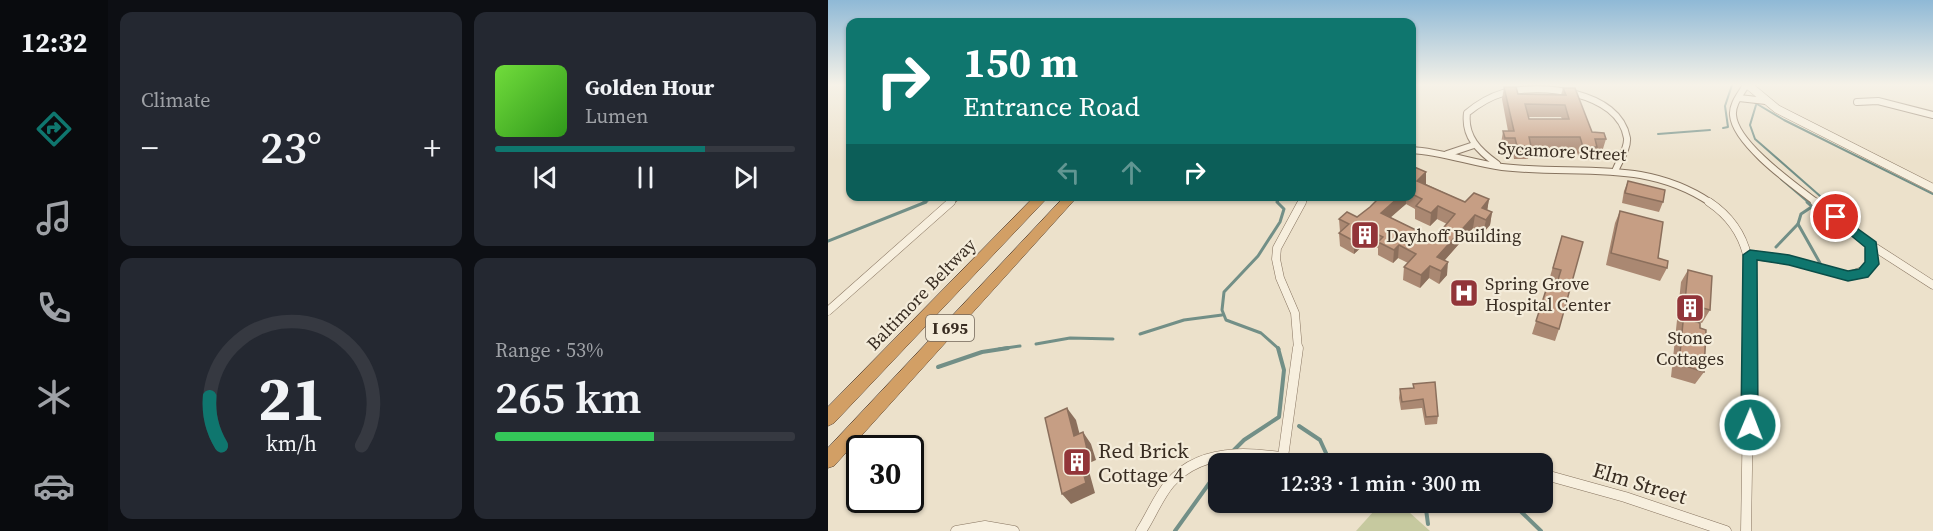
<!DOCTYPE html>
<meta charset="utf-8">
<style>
body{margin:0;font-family:"Source Serif 4",serif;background:#242831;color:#f1f3f6;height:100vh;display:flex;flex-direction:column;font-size:22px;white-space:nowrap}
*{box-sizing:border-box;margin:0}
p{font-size:20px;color:#9ea1a6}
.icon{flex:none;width:33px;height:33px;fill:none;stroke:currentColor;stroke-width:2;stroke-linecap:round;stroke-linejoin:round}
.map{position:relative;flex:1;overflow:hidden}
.side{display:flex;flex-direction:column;gap:12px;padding:12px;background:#0d0f14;width:720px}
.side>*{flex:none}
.guide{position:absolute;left:18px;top:18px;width:570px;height:183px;border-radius:12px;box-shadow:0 2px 4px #0004;background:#0f766e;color:#fff;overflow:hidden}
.speed{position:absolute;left:18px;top:435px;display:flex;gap:12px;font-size:30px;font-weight:700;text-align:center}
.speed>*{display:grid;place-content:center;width:78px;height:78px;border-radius:50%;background:#171b24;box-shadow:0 2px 4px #0004;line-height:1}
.speed .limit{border:3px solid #111;border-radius:9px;background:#fff;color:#111}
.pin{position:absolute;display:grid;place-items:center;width:51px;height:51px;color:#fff;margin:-26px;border:3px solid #fff;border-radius:50%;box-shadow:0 2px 6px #0007}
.me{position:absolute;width:66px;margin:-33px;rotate:1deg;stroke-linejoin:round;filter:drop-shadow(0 0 4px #0008)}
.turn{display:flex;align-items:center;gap:21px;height:126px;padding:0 18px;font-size:27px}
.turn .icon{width:78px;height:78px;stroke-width:2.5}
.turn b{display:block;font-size:42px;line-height:51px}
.lanes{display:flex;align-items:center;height:57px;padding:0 18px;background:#0003;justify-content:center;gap:30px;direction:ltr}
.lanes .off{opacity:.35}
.big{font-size:45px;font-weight:600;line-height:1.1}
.side .card{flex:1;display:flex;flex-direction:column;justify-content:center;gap:9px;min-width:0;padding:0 21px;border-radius:12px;background:#242831}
.side .dial{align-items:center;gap:0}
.dial svg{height:156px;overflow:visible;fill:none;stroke:#363941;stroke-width:7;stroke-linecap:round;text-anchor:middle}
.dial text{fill:#f1f3f6;stroke:none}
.song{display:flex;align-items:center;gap:18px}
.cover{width:72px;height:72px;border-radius:9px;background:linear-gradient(135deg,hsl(100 70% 55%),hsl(110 70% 35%))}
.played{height:6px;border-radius:3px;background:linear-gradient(90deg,#0f766e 70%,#363941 70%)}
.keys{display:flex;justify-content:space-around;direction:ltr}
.heat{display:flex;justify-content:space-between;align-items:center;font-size:33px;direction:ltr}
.charge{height:9px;border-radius:4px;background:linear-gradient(90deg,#34c759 53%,#363941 0)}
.side .tiles{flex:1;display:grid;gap:12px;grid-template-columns:repeat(2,1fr)}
.trip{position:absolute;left:380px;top:453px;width:345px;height:60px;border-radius:12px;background:#171b24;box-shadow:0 2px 4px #0004;font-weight:600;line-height:60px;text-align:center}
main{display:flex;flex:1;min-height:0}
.dock{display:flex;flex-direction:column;width:108px;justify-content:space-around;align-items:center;background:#090b0e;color:#9ea1a6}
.dock .icon{width:42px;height:42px}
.dock .current{color:#0f766e}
.dock b{font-size:27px;color:#f1f3f6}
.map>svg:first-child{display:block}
.green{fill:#c6c99f}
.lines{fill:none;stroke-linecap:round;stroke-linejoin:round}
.stream-far2{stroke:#728f87;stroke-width:2}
.stream-far1{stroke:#728f87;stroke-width:3}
.stream{stroke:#728f87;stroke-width:4}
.minor-far2-casing{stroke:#877460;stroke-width:8}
.minor-far1-casing{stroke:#877460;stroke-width:9}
.minor-casing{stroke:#877460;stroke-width:11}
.tertiary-casing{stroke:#877460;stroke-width:9}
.motorway-casing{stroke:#564334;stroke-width:1}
.minor-far2{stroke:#f7efde;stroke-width:6}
.minor-far1{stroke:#f7efde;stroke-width:8}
.minor{stroke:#f7efde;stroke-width:10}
.tertiary{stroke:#f7efde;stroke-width:8}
.motorway{fill:#d29f65;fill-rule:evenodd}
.wall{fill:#aa8872;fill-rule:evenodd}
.shaded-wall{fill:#8b6f5c}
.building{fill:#c69e84;stroke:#8b6f5c;stroke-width:1.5;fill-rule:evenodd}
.route{fill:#0f766e;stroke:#0a4d48;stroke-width:1.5}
.labels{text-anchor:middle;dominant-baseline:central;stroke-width:4.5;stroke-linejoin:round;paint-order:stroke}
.shield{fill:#f4ecda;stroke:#716659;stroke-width:1.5}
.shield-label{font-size:16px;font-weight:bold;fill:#392d22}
.street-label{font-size:18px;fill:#392d22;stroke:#f4ecda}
.poi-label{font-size:18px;fill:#392d22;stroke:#f4ecda;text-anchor:start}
.near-poi-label{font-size:21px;fill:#392d22;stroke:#f4ecda;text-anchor:start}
.near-street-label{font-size:21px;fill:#392d22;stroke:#f4ecda}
</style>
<main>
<nav class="dock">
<b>12:32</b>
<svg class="icon current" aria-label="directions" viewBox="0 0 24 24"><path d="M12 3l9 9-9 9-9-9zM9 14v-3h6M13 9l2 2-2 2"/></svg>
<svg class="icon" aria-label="music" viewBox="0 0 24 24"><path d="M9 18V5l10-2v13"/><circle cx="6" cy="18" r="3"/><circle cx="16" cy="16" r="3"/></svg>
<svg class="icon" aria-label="phone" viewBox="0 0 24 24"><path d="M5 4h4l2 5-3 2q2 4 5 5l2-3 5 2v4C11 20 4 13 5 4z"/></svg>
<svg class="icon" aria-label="climate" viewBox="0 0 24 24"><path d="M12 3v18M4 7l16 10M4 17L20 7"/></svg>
<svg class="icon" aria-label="car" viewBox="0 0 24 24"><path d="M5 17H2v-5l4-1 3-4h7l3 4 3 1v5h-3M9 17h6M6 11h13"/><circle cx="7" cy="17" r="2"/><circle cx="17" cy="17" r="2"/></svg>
</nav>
<section class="side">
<div class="tiles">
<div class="card"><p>Climate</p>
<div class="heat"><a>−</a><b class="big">23°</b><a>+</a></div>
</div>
<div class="card">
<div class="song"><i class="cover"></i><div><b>Golden Hour</b><p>Lumen</p></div></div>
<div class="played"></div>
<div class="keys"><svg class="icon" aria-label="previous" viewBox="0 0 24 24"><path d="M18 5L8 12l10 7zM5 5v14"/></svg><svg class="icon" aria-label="pause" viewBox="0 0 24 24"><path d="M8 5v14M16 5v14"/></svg><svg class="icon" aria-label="next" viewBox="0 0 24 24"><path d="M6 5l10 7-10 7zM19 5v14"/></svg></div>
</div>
<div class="card dial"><svg viewBox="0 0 100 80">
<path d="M14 69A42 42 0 1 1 86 69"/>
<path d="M14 69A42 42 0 0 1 8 44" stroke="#0f766e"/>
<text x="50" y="56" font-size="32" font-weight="700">21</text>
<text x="50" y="72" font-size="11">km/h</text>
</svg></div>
<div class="card"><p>Range · 53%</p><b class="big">265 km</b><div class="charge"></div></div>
</div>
</section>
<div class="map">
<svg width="1105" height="531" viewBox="0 0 1105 531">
<rect width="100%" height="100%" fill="#ece1cb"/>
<path class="green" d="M554 502 571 503 602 531H528Z"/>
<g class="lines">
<g class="stream-far2">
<path d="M924 101 956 120 1105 194"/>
<path d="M928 105 922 125 927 139 1000 203"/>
<path d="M895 128 900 127 897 106 904 85"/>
<path d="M830 134 882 130"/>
<path d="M953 179 981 203"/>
<path d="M450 196V203"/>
<path d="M94 203 110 196"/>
</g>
<g class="stream-far1">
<path d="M449 202 456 209 452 222 430 256 396 292 394 310 398 320 433 333 451 349"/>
<path d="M979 202 1019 237"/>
<path d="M998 202 1016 216"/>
<path d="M970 224 992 263"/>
<path d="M0 241 98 202"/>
<path d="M948 247 970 224 973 214 985 206"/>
<path d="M312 334 356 320 394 315"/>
<path d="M208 344 242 338 285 339"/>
<path d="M171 349 192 346"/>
</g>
<g class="stream">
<path d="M110 367 154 352 180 348"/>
<path d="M471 426 492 440 503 464"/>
<path d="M404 452 416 440 451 417 456 370 450 348"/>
<path d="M597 502 600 524"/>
<path d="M683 502 713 531"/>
<path d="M347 531 390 471"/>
</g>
<g class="minor-far2-casing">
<g id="minor-far2">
<path d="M918 85C913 94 904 104 905 115 907 144 967 186 989 203"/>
<path d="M911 98 938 101"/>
<path d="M1029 102 1050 101 1105 115"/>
<path d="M584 150C615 152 644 163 674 167 750 176 816 158 883 203"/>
<path d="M619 154 646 145"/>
<path d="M669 164C651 151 636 137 639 113 650 104 661 97 675 93 713 83 791 91 799 138 800 148 792 160 788 169"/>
<path d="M121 203 129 196"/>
<path d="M473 203 477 196"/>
</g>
</g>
<g class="minor-far1-casing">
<g id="minor-far1">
<path d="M881 202C935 238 922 293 921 349"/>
<path d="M1043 245 1105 285"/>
<path d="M922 255 961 260 1020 276 1040 269 1045 255 1043 245 987 202"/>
<path d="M0 311 123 202"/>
<path d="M470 349 467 313 452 278 448 259 449 248 474 202"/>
</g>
</g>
<g class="minor-casing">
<g id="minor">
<path d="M455 457 470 348"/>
<path d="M714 474 797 497 898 531"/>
<path d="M128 531 157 526 186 531"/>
<path d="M313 531C323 516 330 497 342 483 379 440 443 455 491 464"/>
<path d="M918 531 921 348"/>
</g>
</g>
<g class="tertiary-casing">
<path id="tertiary" d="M920 85 949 109 1105 188"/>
</g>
<g class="motorway-casing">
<g id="motorway">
<path d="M207 196H221L6 423 0 426V407Z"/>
<path d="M237 196H250L6 466 0 468V448Z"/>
</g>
</g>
<use href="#minor-far2" class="minor-far2"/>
<use href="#minor-far1" class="minor-far1"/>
<use href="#minor" class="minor"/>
<use href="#tertiary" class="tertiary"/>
<use href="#motorway" class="motorway"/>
</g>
<g class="wall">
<path d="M676 87 690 94 733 95 735 88 764 132 778 139 774 152H768L765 160H752L748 150 702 149 700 159H686L685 151H674L673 144 675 131H680L674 99ZM700 117H733L734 119H701Z"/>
<path d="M584 167 598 184 637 202 661 199 659 210 664 212 662 225 655 233 645 228 616 261 619 275 611 284 601 278 592 288 575 280 576 267 580 263 570 258 565 263 550 255V248L539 242 526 254 512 246 511 233 512 232 511 219 529 217 542 207 553 196H584ZM578 204 587 209V219L602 226 609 219 619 224 606 239 599 243 590 238V231L562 217Z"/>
<path d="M800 181 835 202 831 212 794 203 796 191Z"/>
<path d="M792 211 839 268 832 281 778 265 787 223Z"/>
<path d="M734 236 731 329 727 341 704 334 720 284 728 286 729 283 721 280Z"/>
<path d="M860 270 882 310 874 323 862 320 872 328 876 372 867 384 843 377 853 282Z"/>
<path d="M585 384 610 416 609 424 597 425 594 408 573 410 571 398 572 389 585 388Z"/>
</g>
<g class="shaded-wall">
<path d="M598 172V185L589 181Z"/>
<path d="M572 196H578V204L553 226V213Z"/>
<path d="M661 199 659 212 654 208Z"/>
<path d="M610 206 609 219 602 226 603 213Z"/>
<path d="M664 212 662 225 655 233 658 220Z"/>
<path d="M647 215 645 228 608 270 609 257Z"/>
<path d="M538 229 539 242 526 254V241Z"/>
<path d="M590 231 589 244 585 236Z"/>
<path d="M571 245 570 258 565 263 566 250Z"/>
<path d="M620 262 619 275 611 284 613 271Z"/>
<path d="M602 266 601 278 592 288 593 275Z"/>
<path d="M239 408 248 420 255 447 246 436Z"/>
<path d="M255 432 263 444 268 460 259 464 267 493 243 504 234 494 250 453Z"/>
</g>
<g class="building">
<path d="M676 87H688L690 94 738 95 735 88H747L764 132 776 133 778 139H767L769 147H755L752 137H701L703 146H689L687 138H677L675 131H686ZM697 104 737 105 741 119H701Z"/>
<path d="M584 166 598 172 589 181 637 202 646 193 661 199 654 208 664 212 658 220 647 215 609 257 620 262 613 271 602 266 593 275 576 267 588 254 571 245 566 250 550 242 555 237 538 229 526 241 511 233 521 224 511 219 519 212 529 217 542 207 553 196H572L553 213 590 231 585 236 599 243 604 237 606 239 627 214 610 206 603 213 588 206 594 199 584 194Z"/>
<path d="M800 181 837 190 835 202 797 193Z"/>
<path d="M792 211 835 222 830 258 840 261 839 268 783 253Z"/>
<path d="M734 236 755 242 731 329 708 321 720 284 728 286 733 270 725 268Z"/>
<path d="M860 270 884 276 882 310 864 305 862 320 872 323V328L878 330 876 372 851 364Z"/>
<path d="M607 382 610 416 598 417 595 399 574 402 572 389 586 388 585 384Z"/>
<path d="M239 408 246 436 255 432 259 449 250 453 258 483 234 494 217 418Z"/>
</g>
<linearGradient id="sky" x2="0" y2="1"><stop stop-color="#8fb9d6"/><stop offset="0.53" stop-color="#f6f2e8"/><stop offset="1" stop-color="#f6f2e8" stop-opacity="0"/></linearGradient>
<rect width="1105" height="160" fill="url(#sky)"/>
<path class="route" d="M1008 213 1048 242 1051 264 1040 277 1020 281 961 265 929 260 930 425 928 430 922 433 916 430 913 425 915 255 922 250 961 255 1020 271 1031 269 1037 262V247L1004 220V214Z"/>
<defs>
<g id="building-square" transform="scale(1.5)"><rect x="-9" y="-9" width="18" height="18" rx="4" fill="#923539" stroke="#f4ecda"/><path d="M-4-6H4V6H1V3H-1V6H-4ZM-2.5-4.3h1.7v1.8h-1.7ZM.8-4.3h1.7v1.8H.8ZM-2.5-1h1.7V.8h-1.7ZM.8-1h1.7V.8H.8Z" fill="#fff"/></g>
<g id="hospital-square" transform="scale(1.5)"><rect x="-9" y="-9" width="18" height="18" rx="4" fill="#923539" stroke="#f4ecda"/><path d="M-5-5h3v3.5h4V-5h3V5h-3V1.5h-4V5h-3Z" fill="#fff"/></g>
</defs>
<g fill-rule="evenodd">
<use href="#building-square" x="537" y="235"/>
<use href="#hospital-square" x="636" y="293"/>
<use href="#building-square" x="862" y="308"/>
<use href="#building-square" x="249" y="462"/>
</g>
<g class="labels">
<rect class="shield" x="98" y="315" width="48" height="26" rx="4.5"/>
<g class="shield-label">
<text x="122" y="328">I 695</text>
</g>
<g class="street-label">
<text transform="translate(734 151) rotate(3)">Sycamore Street</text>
<text transform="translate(93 294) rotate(-46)">Baltimore Beltway</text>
</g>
<g class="poi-label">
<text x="558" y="235">Dayhoff Building</text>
<text x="657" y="283">Spring Grove<tspan x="657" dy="21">Hospital Center</tspan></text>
<text x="862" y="337" text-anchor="middle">Stone<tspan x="862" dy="21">Cottages</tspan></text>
</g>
<g class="near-poi-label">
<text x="270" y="450">Red Brick<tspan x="270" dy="24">Cottage 4</tspan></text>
</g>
<g class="near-street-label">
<text transform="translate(812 483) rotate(17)">Elm Street</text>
</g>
</g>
</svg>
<div class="speed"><div class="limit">30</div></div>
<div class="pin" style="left:1008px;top:217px;background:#d93025"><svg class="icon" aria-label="arrive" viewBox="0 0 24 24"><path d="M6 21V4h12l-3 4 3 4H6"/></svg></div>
<svg class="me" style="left:922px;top:425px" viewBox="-20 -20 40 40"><circle r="17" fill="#0f766e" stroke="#fff" stroke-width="3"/><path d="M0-11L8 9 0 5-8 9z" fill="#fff"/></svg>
<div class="trip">12:33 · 1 min · 300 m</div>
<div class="guide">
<div class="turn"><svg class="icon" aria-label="right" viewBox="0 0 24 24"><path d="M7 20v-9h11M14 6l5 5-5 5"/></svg><div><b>150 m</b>Entrance Road</div></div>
<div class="lanes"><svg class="icon off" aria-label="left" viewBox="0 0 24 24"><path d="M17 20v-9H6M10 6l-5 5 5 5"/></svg><svg class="icon off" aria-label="ahead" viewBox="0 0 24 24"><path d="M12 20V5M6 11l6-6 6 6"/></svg><svg class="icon" aria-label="right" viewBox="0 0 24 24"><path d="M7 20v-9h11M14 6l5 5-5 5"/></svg></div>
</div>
</div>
</main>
